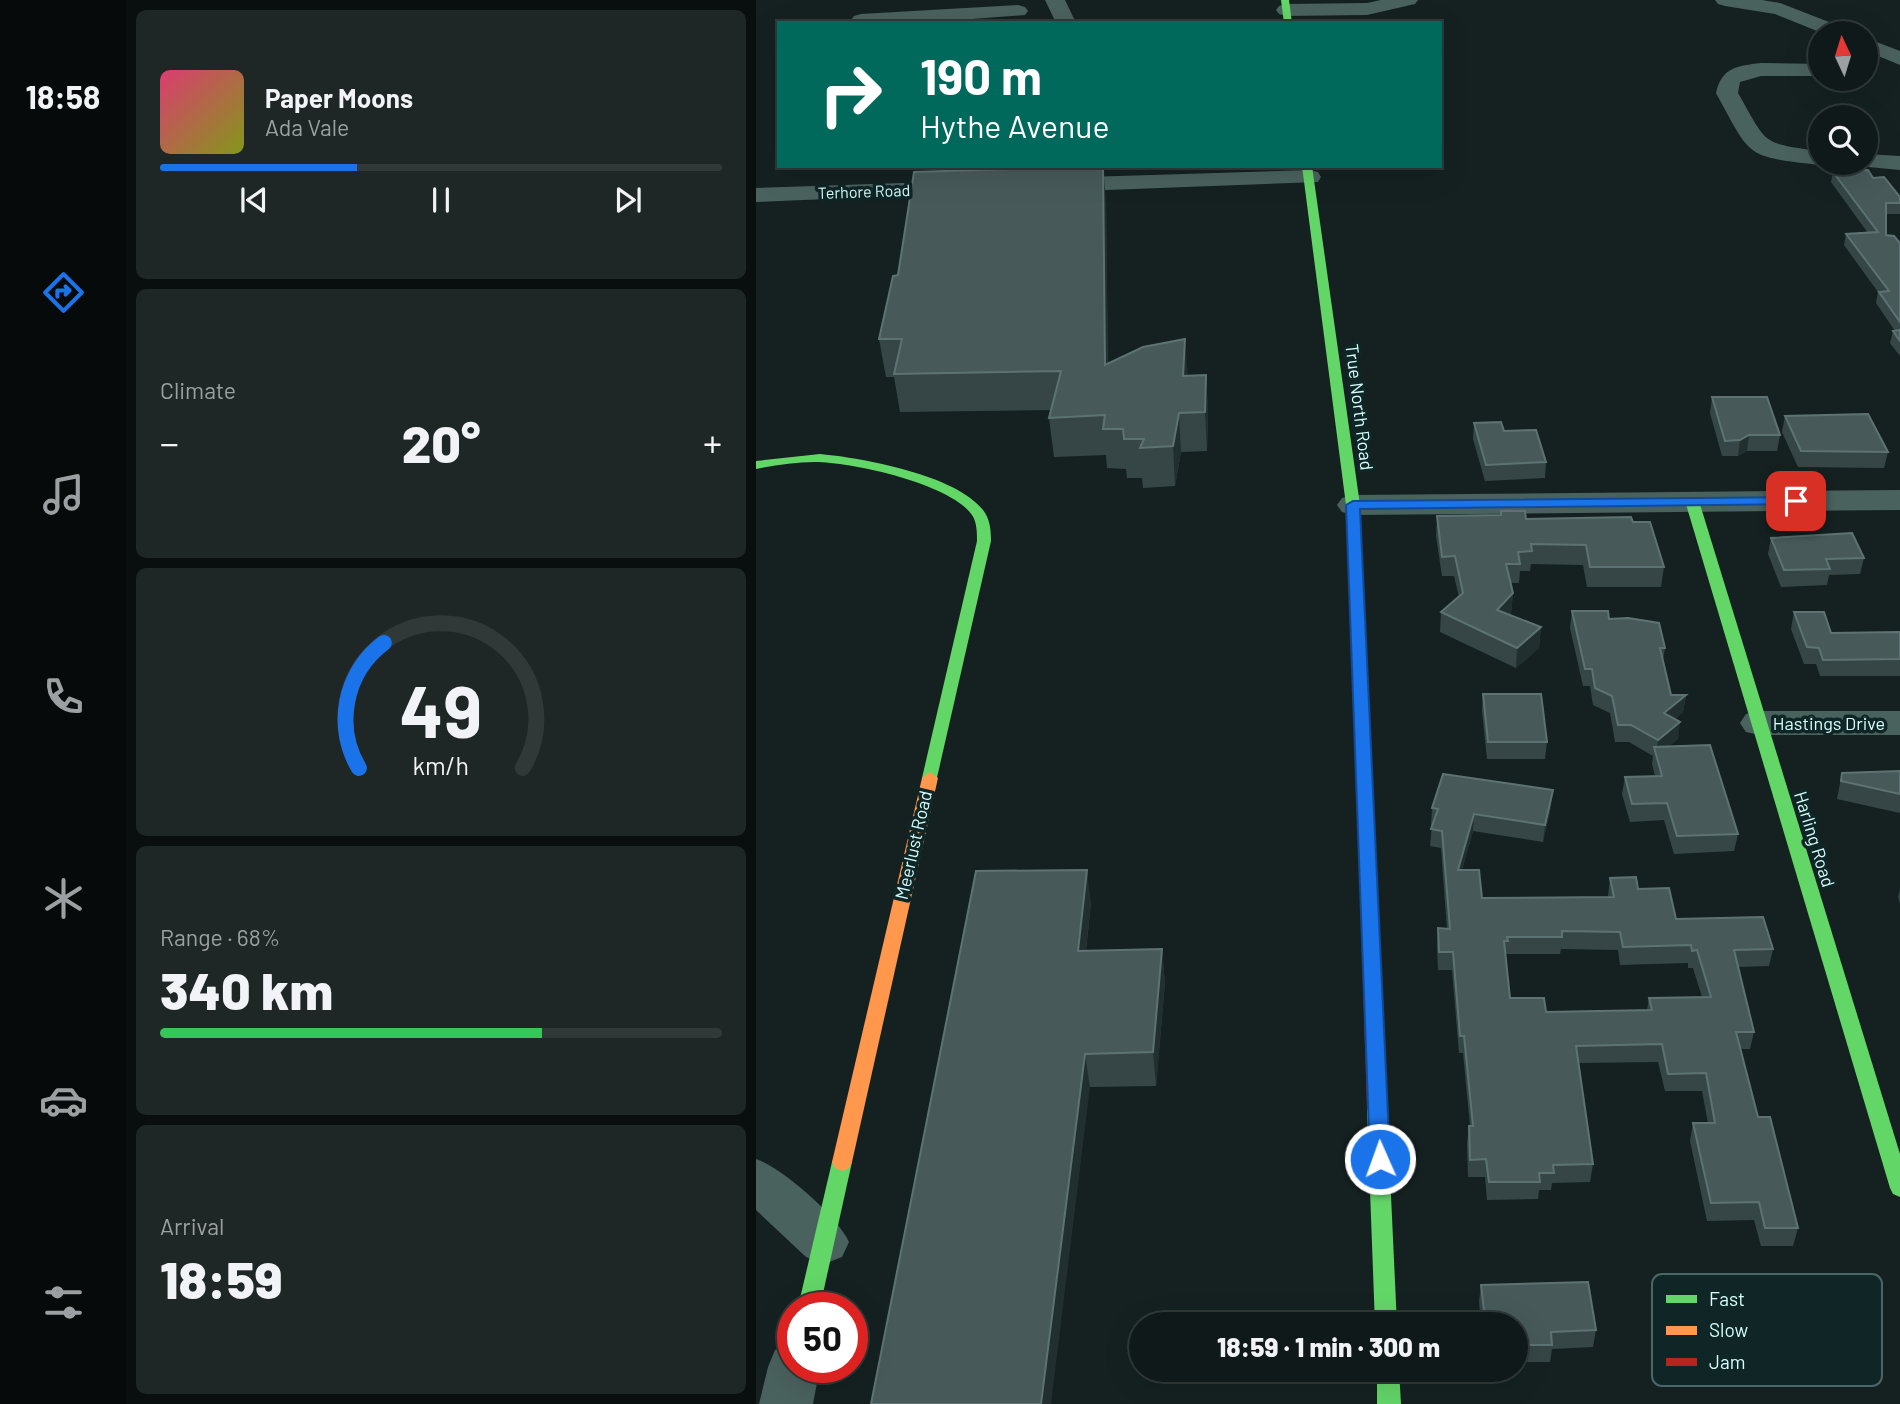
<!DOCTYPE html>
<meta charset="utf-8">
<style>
body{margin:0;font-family:Barlow,sans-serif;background:#1e2626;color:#f1f3f6;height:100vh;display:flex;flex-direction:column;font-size:26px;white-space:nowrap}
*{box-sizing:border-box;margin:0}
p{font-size:23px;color:#9ca0a2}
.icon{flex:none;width:38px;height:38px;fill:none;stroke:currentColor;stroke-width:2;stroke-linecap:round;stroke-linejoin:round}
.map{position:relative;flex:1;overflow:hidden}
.panel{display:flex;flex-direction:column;gap:10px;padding:10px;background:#090e0e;width:630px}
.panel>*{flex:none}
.banner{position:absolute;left:21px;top:21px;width:665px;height:147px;border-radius:0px;box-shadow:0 7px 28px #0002,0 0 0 2px #303838;background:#00695c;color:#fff;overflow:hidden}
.needle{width:46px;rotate:356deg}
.fabs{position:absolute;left:1052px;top:21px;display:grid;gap:14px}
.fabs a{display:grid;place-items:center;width:70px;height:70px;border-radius:50%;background:#101919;box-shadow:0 7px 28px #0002,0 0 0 2px #303838;font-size:35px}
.speed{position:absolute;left:21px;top:1292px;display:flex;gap:14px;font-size:35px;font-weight:700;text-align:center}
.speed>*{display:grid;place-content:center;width:91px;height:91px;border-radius:50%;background:#101919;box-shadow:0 7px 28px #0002,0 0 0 2px #303838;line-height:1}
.speed .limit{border:10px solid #d22;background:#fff;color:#111}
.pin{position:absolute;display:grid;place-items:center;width:60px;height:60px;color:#fff;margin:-30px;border-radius:14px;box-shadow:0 4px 10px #0006}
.me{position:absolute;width:77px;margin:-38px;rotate:358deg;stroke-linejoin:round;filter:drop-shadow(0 0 5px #0008)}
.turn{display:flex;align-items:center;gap:24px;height:147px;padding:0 28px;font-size:32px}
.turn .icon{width:91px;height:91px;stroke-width:2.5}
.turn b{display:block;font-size:49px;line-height:60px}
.big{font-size:52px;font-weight:800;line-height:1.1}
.panel .tile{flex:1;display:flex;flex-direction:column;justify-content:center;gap:10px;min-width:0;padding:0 24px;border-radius:10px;background:#1e2626}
.panel .dial{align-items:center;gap:0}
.dial svg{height:182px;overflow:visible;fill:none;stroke:#303838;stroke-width:7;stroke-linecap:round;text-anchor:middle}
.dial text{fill:#f1f3f6;stroke:none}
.song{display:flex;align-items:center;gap:21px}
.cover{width:84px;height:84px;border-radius:10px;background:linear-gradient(135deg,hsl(340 70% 55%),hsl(70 70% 35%))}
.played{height:7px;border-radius:4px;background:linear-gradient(90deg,#1a73e8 35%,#303838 35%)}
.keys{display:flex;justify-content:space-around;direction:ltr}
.heat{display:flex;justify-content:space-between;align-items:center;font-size:38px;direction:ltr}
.charge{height:10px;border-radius:5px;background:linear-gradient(90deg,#34c759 68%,#303838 0)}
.trip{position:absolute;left:373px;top:1312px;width:399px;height:70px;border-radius:35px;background:#101919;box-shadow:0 7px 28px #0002,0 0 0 2px #303838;font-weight:800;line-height:70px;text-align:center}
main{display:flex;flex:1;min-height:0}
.dock{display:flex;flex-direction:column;width:126px;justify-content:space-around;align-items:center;background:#060a0a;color:#9ca0a2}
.dock .icon{width:49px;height:49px}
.dock .active{color:#1a73e8}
.dock b{font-size:32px;color:#f1f3f6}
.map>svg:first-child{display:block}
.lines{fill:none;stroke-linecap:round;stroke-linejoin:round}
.street{fill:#4a625e;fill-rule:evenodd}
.fast{fill:#63d668;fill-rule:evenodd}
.slow{fill:#ff974d;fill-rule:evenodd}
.jam{fill:#b3261e;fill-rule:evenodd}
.wall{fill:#364646;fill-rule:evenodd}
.shaded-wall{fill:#222f2f}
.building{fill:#475a59;stroke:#5d7373;stroke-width:2;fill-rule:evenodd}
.route{fill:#1a73e8;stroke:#114b97;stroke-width:2}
.labels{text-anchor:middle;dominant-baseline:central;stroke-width:7;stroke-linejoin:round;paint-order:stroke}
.far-street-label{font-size:16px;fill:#d5fefc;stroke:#102526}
.street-label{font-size:18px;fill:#d5fefc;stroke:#102526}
.key{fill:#102526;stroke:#4b6666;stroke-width:2}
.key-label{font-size:19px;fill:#d5fefc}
</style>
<main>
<nav class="dock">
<b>18:58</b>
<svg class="icon active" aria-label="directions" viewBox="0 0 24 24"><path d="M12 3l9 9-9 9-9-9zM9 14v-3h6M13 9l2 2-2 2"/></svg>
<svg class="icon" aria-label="music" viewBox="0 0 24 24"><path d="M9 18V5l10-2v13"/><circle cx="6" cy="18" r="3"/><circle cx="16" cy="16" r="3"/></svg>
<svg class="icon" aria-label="phone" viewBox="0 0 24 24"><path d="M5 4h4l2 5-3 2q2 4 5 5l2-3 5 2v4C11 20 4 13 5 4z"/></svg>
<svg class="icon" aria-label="climate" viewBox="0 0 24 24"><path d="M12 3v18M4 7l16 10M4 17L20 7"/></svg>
<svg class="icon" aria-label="car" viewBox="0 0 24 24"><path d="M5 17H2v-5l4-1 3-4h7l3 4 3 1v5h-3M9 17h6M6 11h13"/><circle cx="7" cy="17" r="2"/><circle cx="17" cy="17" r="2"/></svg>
<svg class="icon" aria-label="filters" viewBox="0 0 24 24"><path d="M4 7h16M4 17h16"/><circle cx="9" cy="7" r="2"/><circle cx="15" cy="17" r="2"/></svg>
</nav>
<section class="panel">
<div class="tile">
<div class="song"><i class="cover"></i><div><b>Paper Moons</b><p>Ada Vale</p></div></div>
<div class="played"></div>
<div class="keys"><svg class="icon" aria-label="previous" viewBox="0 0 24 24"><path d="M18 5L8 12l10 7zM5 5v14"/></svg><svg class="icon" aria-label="pause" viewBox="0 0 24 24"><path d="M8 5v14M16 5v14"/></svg><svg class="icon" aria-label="next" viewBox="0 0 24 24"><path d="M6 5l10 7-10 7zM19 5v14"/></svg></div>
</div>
<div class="tile"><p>Climate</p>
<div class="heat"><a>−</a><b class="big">20°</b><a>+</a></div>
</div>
<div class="tile dial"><svg viewBox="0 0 100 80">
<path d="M14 69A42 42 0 1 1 86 69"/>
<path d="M14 69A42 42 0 0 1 25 14" stroke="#1a73e8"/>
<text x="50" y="56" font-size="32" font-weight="700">49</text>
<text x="50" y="72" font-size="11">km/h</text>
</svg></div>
<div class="tile"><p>Range · 68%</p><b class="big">340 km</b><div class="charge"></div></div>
<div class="tile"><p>Arrival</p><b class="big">18:59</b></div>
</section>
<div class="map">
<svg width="1144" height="1404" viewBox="0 0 1144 1404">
<rect width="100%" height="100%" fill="#152121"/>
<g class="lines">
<g class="street">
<path d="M289 0H309L320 23H300Z"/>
<path d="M625 0H662L659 4 611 15 530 16 523 14 520 10 523 6 530 4 611 3Z"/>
<path d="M959 0H1006L1024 3 1091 29 1094 33H1066L1019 14 969 6 962 4Z"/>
<path d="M262 5 269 7 272 11 269 15 163 23H97L95 20 98 16 105 14Z"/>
<path d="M1110 38 1144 51V65L1110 51Z"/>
<path d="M1005 63 1064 64V76H1005L984 82 982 93C1012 145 1004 143 1064 151V163H1072L1064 165C989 156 996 159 960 93 966 67 981 66 1005 63Z"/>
<path d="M1110 154 1144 156V170L1102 166 1099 163H1110Z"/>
<path d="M553 170 562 172 565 177 562 182 298 192 289 190 286 185 289 180 298 178Z"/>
<path d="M205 181 214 183 217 188 214 193 0 202V188Z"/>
<path d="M1144 490V510L597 515 586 512 581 505 586 498 597 495Z"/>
<path d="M1003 711H1144V735H1003L990 732 984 723 990 714Z"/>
<path d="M0 1159C27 1168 81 1216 93 1242L86 1257 68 1264 50 1257 0 1210Z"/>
<path d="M37 1343V1367H64L57 1404H3L12 1367 19 1350Z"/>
</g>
<g class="fast">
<path d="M525 0H533L536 23H528Z"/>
<path d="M546 166H556L604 505 618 818 616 822H604L602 818 590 505Z"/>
<path d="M64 454C107 458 200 475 227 510 234 519 235 530 235 541L180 782 174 784 166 778 221 541C221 533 221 522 216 515 195 484 96 462 59 462 39 462 20 465 0 469V461Z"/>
<path d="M936 497 943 501 1144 1154V1197L1137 1194 1134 1188 929 501Z"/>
<path d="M621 1101 628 1103 631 1109 641 1325H619L611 1109 614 1103Z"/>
<path d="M86 1153 93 1156 96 1162 64 1307H42L76 1162 79 1156Z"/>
<path d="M621 1370H643L645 1404H621Z"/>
</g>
<path class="slow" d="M174 772 182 778 96 1162 93 1168 86 1171 79 1168 76 1162 166 778Z"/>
<path class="jam" d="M610 812 616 814 618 818 631 1109 628 1115 621 1117 614 1115 611 1109 602 818 604 814Z"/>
</g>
<g class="wall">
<path d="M1077 172 1117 178 1144 197V214H1130V235L1144 243V356L1134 343 1137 331H1139L1120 303 1122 292 1088 245 1090 234 1112 233 1075 182Z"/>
<path d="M350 201 352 364 431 376 450 375 452 413 451 451 425 452 419 486 387 488 386 478H371L370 469 351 468 350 455 298 457 293 418 295 410 144 412 138 377H130L123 339 142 275Z"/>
<path d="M956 397 1024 435 1021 451H991L982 456H966L954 413Z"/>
<path d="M1029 416 1132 452 1128 468 1042 467 1026 432Z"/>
<path d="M718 423 748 431 790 462 789 478 729 481 717 439Z"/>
<path d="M745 511 770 519 877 522 908 567 905 587H831L827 565 775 564 774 571H764L763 583H755L757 593 755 613 753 615 785 627 783 648 760 668 684 632 685 612 703 597 698 576H686L680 536 681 516 745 515Z"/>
<path d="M1015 538 1108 558 1104 574 1073 575 1071 585 1025 587 1012 554Z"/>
<path d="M816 611 853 619 909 648 907 660 915 695H930L927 712 919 719 922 739 913 746 982 834 978 851 918 854 908 820 874 822 866 794 869 777 899 776 896 764 897 756 873 742H859L854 713 837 705 834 686H827L814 628Z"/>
<path d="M1038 612 1075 633 1144 632V676H1064L1060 664H1048L1035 629Z"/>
<path d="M727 694 791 742 789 759H731L726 711Z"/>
<path d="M1144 771V813L1081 799 1086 773Z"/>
<path d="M795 807 787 842 717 831 706 870 726 898 852 897 854 878 882 889 920 919 1017 949 1013 966 982 967 998 1032 994 1049H985L1002 1117 1042 1228 1037 1246H1005L998 1220 951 1221 934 1141 937 1123H952L946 1091H909L902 1062 822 1063 837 1164 834 1182 796 1183 795 1190H783L782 1199 731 1200 729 1177H712L711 1144 713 1126H714L707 1053H703L696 970H682L681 946 682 928 691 929 685 848 674 846 676 825H675L676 808ZM805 949 862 950 864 965 932 963V968H937L946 997 893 998 891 1010 790 1012 754 998 750 959V954H804Z"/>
<path d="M220 871 335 903 330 951 406 949 409 983 400 1086 334 1087Z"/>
<path d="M1144 889V904L1142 897Z"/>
<path d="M725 1285 840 1330 837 1347 796 1349 794 1362H763L762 1353H760V1325H725L723 1302Z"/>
<path d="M976 1310 1026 1312 1069 1333 1063 1350 1043 1355 1040 1364 992 1374 972 1327Z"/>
</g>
<g class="shaded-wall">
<path d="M347 166 350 201 352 404 349 365Z"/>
<path d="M429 339 432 377 429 415 427 376Z"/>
<path d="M450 375 452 413 451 451 449 412Z"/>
<path d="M423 413 425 452 419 486 417 446Z"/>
<path d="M993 435 991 451 982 456 984 440Z"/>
<path d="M757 593 755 613 739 631 741 610Z"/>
<path d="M785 627 783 648 760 668 761 648Z"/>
<path d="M930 695 927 712 905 730 908 713Z"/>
<path d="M924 722 922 739 901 756 900 753 902 740Z"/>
<path d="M797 790 795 807 787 842 789 825Z"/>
<path d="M718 814 717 831 701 887 702 870Z"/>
<path d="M331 870 335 903 326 984 322 951Z"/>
<path d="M406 949 409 983 400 1086 397 1052Z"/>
<path d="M329 1054 334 1087 295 1404H285Z"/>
<path d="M1069 1333 1063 1350 1043 1355 1040 1364 992 1374 997 1357 1042 1339Z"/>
</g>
<g class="building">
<path d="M347 166 349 365 387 347 429 339 427 376 450 375 449 412 423 413 417 446 384 448 388 439H368L367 429H347L349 415 293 418 305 371 138 374 146 339H123L137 276 142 275 158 172Z"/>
<path d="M1112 170 1117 178 1128 177 1144 197V203H1130V235L1138 236 1144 243V322L1123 292 1133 291 1090 234 1122 232 1077 172Z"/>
<path d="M1144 330V341L1137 331Z"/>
<path d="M956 397H1011L1024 435H993L984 440 969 441Z"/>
<path d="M1112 414 1132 452 1045 451 1029 416Z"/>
<path d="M745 422 748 431 780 430 790 462 730 465 718 423Z"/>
<path d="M745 511H769L770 519 875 517 877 522H894L908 567H834L830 545 775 544 776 551 762 552 764 564H750L757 593 741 610 785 627 761 648 685 612 707 593 699 556 686 557 681 516 745 515Z"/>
<path d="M1096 533 1108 558 1070 559 1074 569 1028 570 1015 538Z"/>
<path d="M816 611H852L853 619 872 618 903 623 909 648H904L915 695H930L908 713 924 722 902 740 875 725H862L856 696 839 688 836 669H829Z"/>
<path d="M1038 612H1068L1075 633 1144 632V659L1067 660 1063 648 1051 647Z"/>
<path d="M727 694H785L791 742H732Z"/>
<path d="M954 745 982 834 921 836 911 803 876 804 869 777 906 776 898 747Z"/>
<path d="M1144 771V794L1085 781 1086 773Z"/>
<path d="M687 774 797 790 789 825 718 814 702 870H723L726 898 858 897 854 878 880 877 882 889 913 888 920 919 1007 917 1017 949 978 950 998 1032H980L1002 1117H1014L1042 1228H1009L1003 1202 955 1203 937 1123H959L950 1073 912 1074 906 1044 820 1046 837 1164 797 1165 798 1173H783L784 1182H733L730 1159 714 1160 713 1126H717L708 1036H704L697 952H683L682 928 694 929 686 831 675 829 682 809 676 808ZM806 931 864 932 867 947 935 945 936 951 941 950 955 997 893 998 896 1010 790 1012 788 998H754L748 941H752L751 937H806Z"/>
<path d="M331 870 322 951 406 949 397 1052 329 1054 285 1404H115L220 871Z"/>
<path d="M832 1282 840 1330 795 1332 796 1345H765L764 1336H760V1325H741L740 1318 729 1319 725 1285Z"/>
</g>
<path class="route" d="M1040 497 1047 501 1045 504 604 509 634 1159 631 1165 624 1168 617 1165 614 1159 590 505 597 501Z"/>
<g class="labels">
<g class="far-street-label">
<text transform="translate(108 191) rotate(-2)">Terhore Road</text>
</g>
<g class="street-label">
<text transform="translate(604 407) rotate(83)">True North Road</text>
<text x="1073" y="723">Hastings Drive</text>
<text transform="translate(1059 839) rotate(73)">Harling Road</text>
<text transform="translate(157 845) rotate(-77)">Meerlust Road</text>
</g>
</g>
<rect x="896" y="1274" width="230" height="112" rx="10" class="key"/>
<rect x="910" y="1295" width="31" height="8" fill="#63d668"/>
<rect x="910" y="1326" width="31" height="9" fill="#ff974d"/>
<rect x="910" y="1358" width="31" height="8" fill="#b3261e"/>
<g class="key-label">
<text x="953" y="1306">Fast</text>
<text x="953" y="1337">Slow</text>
<text x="953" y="1369">Jam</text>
</g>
</svg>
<div class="fabs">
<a><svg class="needle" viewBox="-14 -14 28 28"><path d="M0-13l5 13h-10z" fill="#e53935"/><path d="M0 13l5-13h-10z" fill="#9ca0a2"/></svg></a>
<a><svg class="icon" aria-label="search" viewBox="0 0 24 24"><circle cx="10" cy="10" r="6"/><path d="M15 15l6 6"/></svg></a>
</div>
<div class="speed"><div class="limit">50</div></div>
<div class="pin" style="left:1040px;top:501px;background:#d93025"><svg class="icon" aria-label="arrive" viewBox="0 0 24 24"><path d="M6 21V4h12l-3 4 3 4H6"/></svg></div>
<svg class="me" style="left:624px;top:1159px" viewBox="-20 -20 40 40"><circle r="17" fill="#1a73e8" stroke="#fff" stroke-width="3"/><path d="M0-11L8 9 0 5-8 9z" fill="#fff"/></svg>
<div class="trip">18:59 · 1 min · 300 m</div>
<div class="banner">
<div class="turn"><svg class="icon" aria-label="right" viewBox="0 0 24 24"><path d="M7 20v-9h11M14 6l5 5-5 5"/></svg><div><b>190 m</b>Hythe Avenue</div></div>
</div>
</div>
</main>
